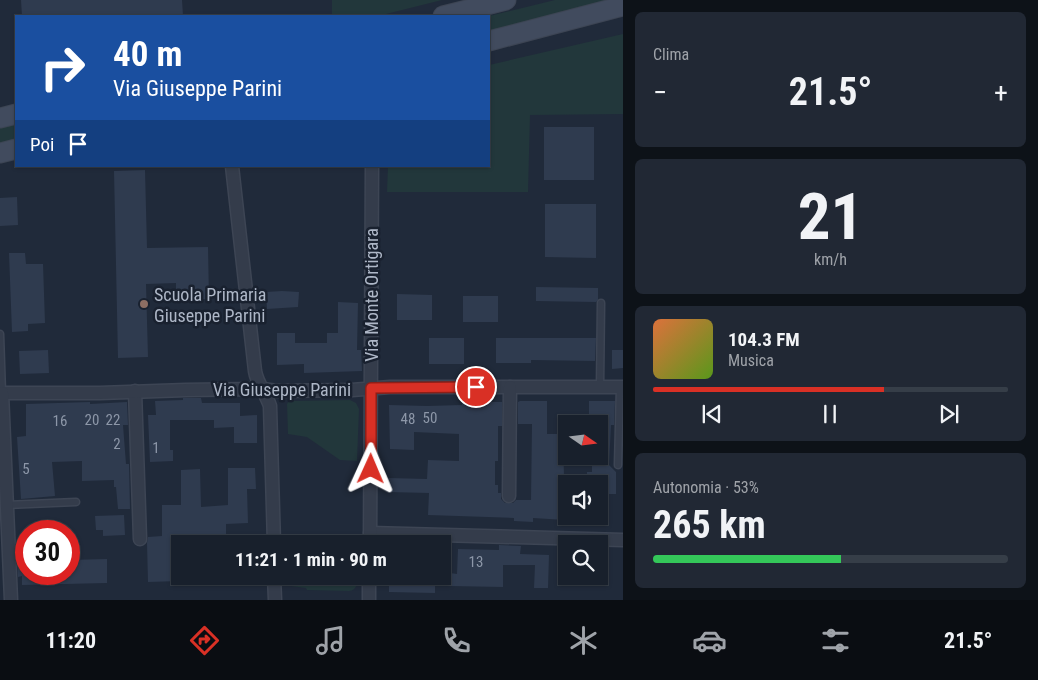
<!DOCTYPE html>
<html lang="it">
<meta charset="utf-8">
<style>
body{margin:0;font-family:"Roboto Condensed",sans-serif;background:#212834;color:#f1f3f6;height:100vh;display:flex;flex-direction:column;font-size:19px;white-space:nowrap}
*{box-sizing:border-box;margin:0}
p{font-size:16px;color:#9fa3a9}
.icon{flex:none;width:28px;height:28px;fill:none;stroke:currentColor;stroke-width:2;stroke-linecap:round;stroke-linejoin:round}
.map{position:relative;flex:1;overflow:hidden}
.sheet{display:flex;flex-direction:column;gap:12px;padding:12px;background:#0d1218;width:415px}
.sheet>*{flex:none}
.top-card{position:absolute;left:15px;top:15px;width:475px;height:152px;border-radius:0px;box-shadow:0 1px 4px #0004,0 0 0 1px #363e48;background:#1a4fa0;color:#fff;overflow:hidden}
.needle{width:32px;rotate:104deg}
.fabs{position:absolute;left:558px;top:415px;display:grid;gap:10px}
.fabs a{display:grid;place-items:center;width:50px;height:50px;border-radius:0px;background:#18202c;box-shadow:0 1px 4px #0004,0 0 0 1px #363e48;font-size:25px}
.speed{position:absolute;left:15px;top:520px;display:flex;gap:10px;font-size:25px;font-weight:700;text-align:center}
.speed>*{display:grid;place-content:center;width:65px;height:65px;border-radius:50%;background:#18202c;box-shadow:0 1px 4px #0004,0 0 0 1px #363e48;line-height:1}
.speed .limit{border:8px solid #d22;background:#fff;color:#111}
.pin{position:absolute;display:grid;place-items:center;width:42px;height:42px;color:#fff;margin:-21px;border:2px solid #fff;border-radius:50%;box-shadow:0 1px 5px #0007}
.me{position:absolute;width:55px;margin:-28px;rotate:1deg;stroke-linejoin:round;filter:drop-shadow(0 0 4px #0008)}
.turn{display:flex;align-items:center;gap:18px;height:105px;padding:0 15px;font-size:22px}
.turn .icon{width:65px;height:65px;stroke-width:2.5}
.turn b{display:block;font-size:35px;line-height:42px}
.then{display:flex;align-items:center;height:48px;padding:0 15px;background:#0003;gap:10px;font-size:19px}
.big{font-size:38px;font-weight:700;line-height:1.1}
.sheet .tile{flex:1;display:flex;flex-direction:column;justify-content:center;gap:8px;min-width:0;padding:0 18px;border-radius:8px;background:#212834}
.sheet .dial{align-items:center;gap:0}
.dial b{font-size:65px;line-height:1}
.song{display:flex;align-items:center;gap:15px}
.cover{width:60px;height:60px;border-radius:8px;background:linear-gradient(135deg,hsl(20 70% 55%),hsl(90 70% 35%))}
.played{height:5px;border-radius:2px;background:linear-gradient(90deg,#d93025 65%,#363e48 65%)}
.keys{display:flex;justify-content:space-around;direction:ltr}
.heat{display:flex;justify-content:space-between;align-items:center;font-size:28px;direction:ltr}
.charge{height:8px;border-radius:4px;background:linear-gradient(90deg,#34c759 53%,#363e48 0)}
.trip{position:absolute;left:171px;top:535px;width:280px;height:50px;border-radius:0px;background:#18202c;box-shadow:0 1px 4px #0004,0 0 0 1px #363e48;font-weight:700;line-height:50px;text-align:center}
.tabs{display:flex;height:80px;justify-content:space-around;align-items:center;background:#0a0d12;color:#9fa3a9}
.tabs .icon{width:35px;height:35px}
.tabs .current{color:#d93025}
.tabs b{font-size:22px;color:#f1f3f6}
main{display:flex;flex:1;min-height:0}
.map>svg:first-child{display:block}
.green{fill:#22373b}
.building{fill:#2f3b4f}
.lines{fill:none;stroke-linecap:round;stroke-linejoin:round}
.lane-casing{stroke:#3d4554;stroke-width:9}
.street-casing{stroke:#3d4554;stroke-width:15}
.secondary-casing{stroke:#3d4554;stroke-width:21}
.lane{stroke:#343c4b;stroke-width:6}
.street{stroke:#343c4b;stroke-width:12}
.secondary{stroke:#414b5e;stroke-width:19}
.route-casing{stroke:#8d1f18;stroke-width:12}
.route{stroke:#d93025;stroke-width:9}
.education-dot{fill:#8d6e63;stroke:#19212f;stroke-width:2}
.labels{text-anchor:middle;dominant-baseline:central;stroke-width:5;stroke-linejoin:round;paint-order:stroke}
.number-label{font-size:15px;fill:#8d97a8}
.poi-label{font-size:18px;fill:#aeb7c7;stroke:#19212f;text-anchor:start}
.street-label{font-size:18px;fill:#aeb7c7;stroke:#19212f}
</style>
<main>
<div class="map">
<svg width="623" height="600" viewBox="0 0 623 600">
<rect width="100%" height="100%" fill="#202a3a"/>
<g class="green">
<path d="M332 0H442L378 16H332Z"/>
<path d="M555 0H619L489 32V16Z"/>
<path d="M623 34V114L530 115 528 192H387L388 166H489V65Z"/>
<path d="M16 124V140L0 143V127Z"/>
<path d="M350 400 356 403 359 409 357 461 340 460 307 437 288 434 287 404 289 401Z"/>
<path d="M287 576H357C357 584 357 590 349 591L307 590 306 588 291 586Z"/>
</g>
<g class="building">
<path d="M21 0H182L183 16H22Z"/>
<rect x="544" y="127" width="50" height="53"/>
<path d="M145 170 147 248 208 247 209 299 176 300V283L146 284 148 357 118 358 114 171Z"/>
<path d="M17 197 18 225 0 226V198Z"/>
<path d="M545 204H596V258L545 257Z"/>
<path d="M9 253H25L26 264H43L45 323 28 324V331L12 332Z"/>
<path d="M536 287 598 288V300L596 302 536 301Z"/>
<path d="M282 291 299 292 298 307 267 309 266 292Z"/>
<path d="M397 294 432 295V320H397Z"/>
<rect x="463" y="296" width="35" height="26"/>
<path d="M338 302 358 303 357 350H361L362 371 304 373V364L277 365V333H295V343H327V333H338Z"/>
<rect x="429" y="338" width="35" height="26"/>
<path d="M496 338H596L595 361 531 360V363H496Z"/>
<path d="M48 350 49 373 20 374 19 351Z"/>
<path d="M612 350H623V368L612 369Z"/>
<path d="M183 398H201L202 403H240V416L257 415V443H234V427L214 428V420H170V450H173V461L150 462 148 415H156L155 401 183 400Z"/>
<path d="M520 401H547V434H563L565 520 533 518V522L514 521V518L428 515 429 493 388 492V478L427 479 428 460 459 461V434L414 432V450L390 449 389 405 427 406 462 405V402H502V426H498V461H495V485H498V493H501V499L505 503H513L516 500H531L532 424H518V402Z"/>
<path d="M589 401H615L614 425H611L609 465 616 472V494H599V484H587V472H592V456H599V424H589Z"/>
<path d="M90 402V404L127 402 128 425H123L126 464H129L130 509H118L116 487H114V480L82 481V461L52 462 55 496 21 499 17 437 26 436V404Z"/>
<path d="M228 468H255L256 489H247L248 523 226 524V544H180V581L148 582 147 543 148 537 162 536V505H181V470L200 469 201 507 228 505Z"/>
<path d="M124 515 125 535 103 536V530H96L95 516Z"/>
<path d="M499 545 521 546 520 554 549 555 548 588H534L535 565H503V587L450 586V573L457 574 458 549 499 550Z"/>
<path d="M107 559V583L22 585V576L18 577 17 561H26V574H69V560Z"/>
<path d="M389 576H435V593L389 592Z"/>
</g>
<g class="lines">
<g class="lane-casing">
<g id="lane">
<path d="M0 334 2 393"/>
<path d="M600 387 601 303"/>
<path d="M618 465 620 387"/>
<path d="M6 505 76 502"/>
</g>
</g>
<g class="street-casing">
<g id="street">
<path d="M232 166 255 371C257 384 266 393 270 406L274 544"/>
<path d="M135 391 140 539"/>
<path d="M0 393H100L186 390 262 389 277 391 352 390 390 387H623"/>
<path d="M2 393 11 600"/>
<path d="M509 496 510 387"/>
<path d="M370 533 623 540"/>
<path d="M370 544 372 166"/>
<path d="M274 576 275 600"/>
<path d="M369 600V576"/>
</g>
</g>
<g class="secondary-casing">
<g id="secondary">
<path d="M443 16 506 0"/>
<path d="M489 41 623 6"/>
<path d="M0 118 16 114"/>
<path d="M0 153 16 149"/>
</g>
</g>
<use href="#lane" class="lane"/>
<use href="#street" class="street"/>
<use href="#secondary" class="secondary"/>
</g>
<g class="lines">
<g class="route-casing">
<path id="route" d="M371 469V388L476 387"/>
</g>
<use href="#route" class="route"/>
</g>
<circle class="education-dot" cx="144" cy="304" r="5"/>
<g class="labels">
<g class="number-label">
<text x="430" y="418">50</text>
<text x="408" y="419">48</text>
<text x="92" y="420">20</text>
<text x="113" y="420">22</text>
<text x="60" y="421">16</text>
<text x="117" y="444">2</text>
<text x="156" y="448">1</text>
<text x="26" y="469">5</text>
<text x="476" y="562">13</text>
</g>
<g class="poi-label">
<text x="154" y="294">Scuola Primaria<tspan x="154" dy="21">Giuseppe Parini</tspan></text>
</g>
<g class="street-label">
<text transform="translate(371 295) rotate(-90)">Via Monte Ortigara</text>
<text x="282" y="389">Via Giuseppe Parini</text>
</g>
</g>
</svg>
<div class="fabs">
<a><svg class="needle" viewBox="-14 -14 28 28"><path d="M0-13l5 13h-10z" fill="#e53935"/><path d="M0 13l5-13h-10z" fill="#9fa3a9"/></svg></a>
<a><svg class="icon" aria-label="sound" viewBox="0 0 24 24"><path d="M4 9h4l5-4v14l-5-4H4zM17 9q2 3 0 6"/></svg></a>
<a><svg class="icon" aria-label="search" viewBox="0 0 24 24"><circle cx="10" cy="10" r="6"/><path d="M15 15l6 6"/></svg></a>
</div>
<div class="speed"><div class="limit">30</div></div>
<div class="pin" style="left:476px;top:387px;background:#d93025"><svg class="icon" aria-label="arrive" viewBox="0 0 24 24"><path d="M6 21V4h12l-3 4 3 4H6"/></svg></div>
<svg class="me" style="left:371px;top:469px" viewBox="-20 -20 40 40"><path d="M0-17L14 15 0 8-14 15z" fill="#d93025" stroke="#fff" stroke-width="4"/></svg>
<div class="trip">11:21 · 1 min · 90 m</div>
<div class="top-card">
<div class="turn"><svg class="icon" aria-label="right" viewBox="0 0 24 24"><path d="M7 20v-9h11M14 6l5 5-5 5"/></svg><div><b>40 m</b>Via Giuseppe Parini</div></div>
<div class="then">Poi<svg class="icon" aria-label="arrive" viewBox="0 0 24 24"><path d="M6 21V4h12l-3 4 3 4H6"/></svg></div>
</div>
</div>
<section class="sheet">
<div class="tile"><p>Clima</p>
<div class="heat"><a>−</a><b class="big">21.5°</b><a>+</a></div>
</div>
<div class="tile dial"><b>21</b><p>km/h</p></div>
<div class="tile">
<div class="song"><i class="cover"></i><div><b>104.3 FM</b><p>Musica</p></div></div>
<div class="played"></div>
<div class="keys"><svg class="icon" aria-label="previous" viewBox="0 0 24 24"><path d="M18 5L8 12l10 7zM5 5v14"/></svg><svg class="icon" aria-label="pause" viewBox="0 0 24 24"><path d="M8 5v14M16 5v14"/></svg><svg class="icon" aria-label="next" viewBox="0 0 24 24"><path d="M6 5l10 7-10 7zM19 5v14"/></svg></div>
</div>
<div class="tile"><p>Autonomia · 53%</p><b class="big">265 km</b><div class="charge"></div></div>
</section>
</main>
<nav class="tabs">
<b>11:20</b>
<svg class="icon current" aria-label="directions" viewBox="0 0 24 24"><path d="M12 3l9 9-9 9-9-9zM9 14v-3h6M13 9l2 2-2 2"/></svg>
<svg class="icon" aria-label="music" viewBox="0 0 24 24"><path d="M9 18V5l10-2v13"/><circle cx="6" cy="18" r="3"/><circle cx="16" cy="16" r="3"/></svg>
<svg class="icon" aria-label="phone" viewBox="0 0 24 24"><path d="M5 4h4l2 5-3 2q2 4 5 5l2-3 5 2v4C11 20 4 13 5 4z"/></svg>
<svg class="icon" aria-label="climate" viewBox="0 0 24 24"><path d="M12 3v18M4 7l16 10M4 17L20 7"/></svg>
<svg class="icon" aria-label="car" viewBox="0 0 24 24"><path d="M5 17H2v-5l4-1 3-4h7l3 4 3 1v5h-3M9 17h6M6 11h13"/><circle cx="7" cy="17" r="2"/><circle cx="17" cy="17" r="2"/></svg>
<svg class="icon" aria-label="filters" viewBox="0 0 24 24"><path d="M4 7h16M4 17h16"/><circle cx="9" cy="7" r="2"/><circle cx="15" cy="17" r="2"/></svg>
<b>21.5°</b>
</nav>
